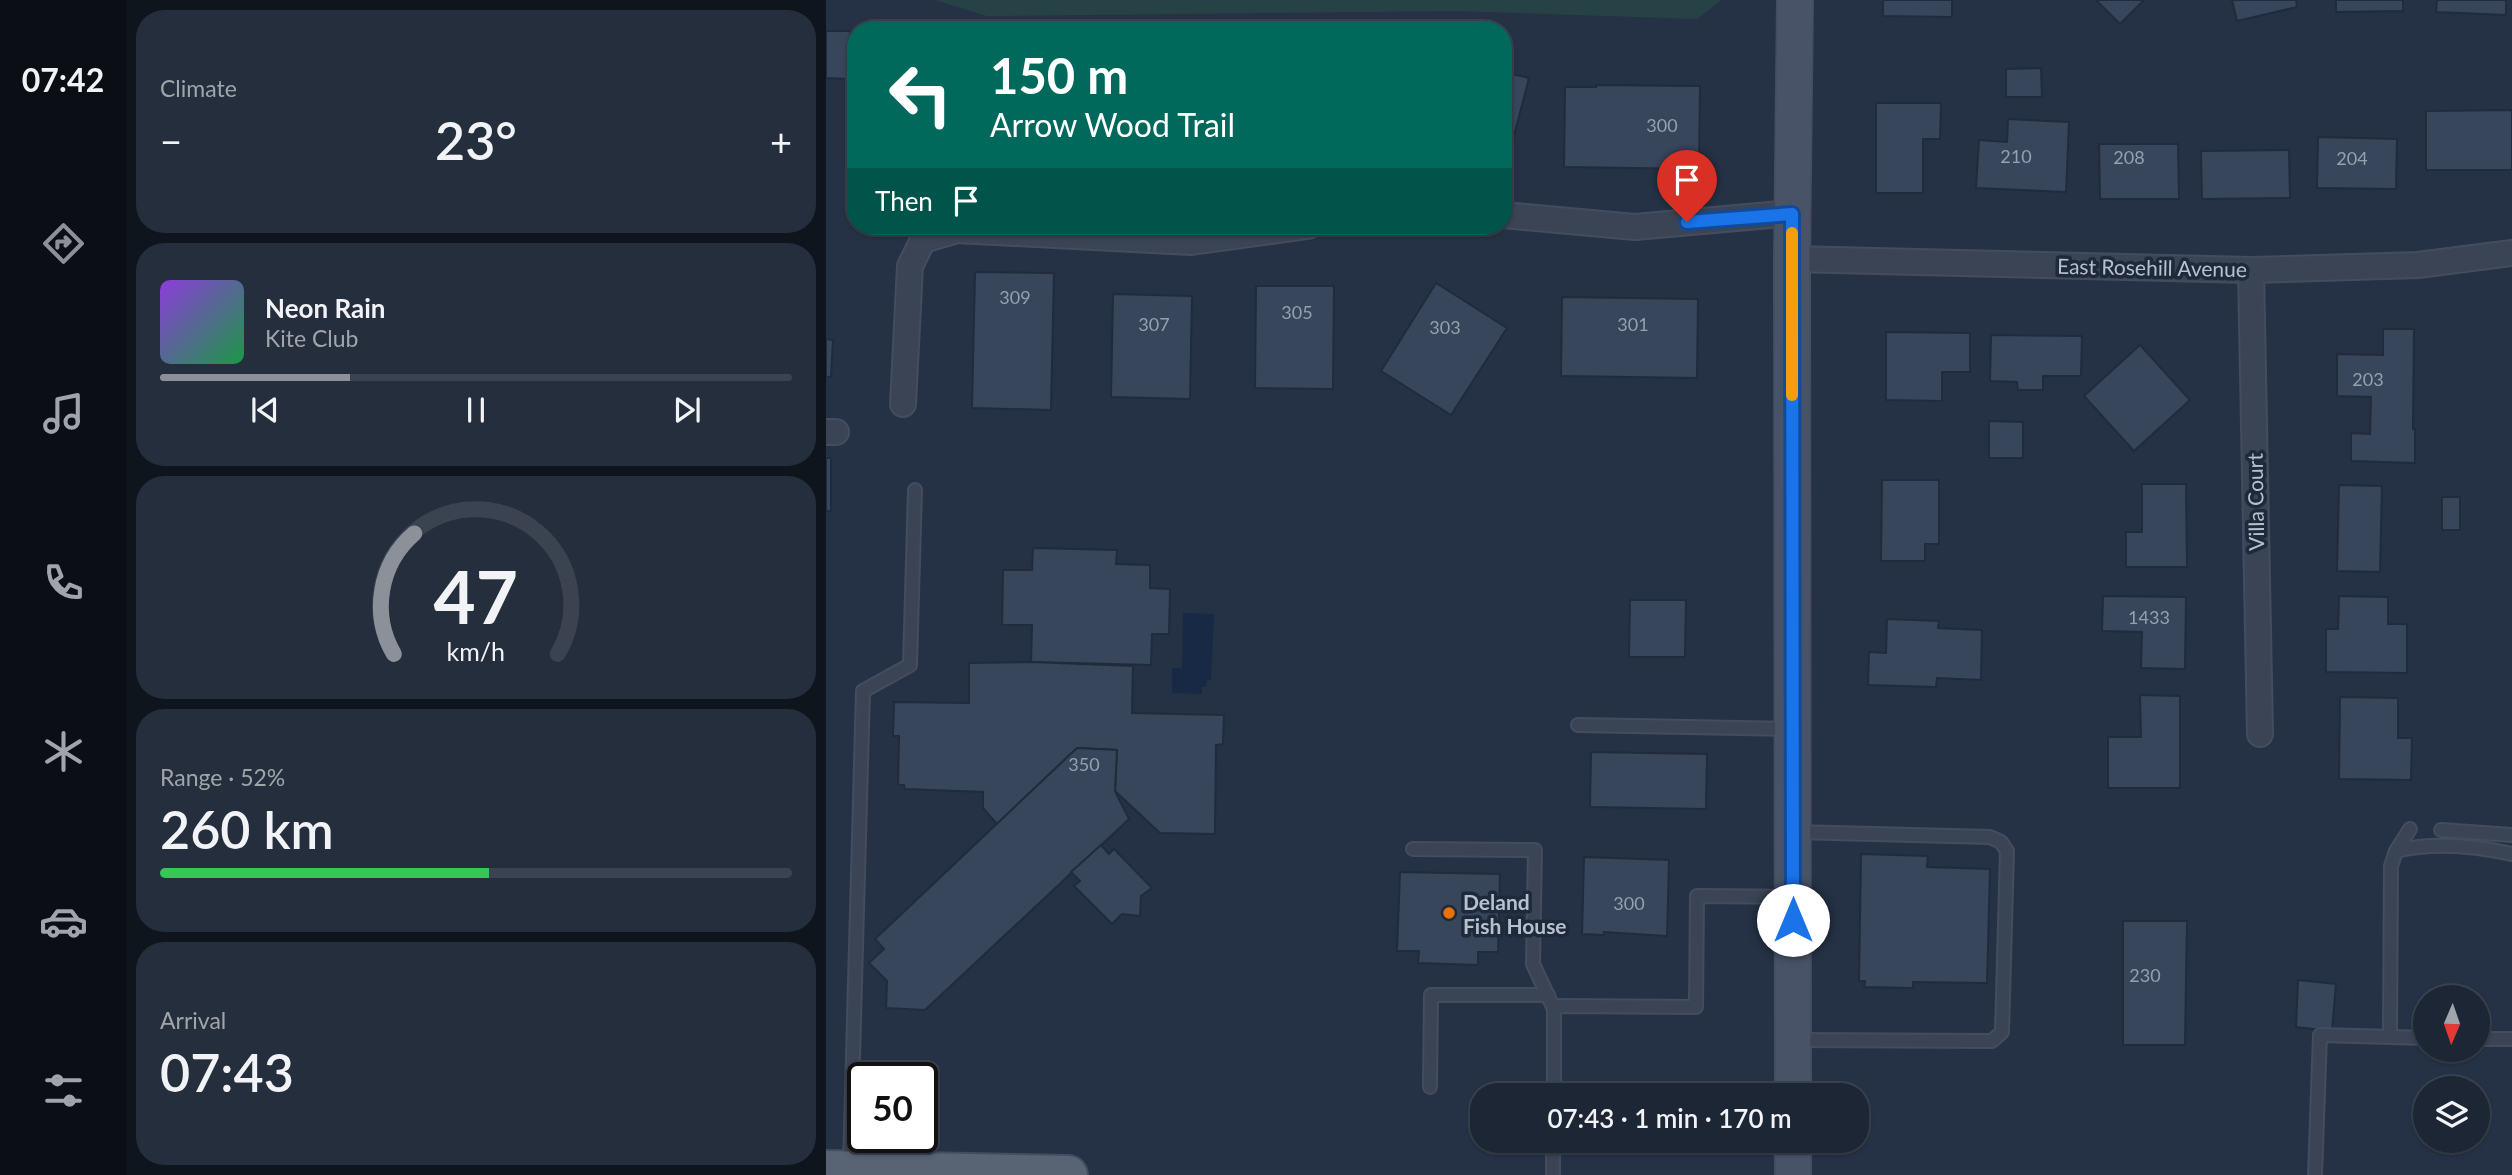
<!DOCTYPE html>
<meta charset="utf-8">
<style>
body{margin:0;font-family:Lato,sans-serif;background:#252e3c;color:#f1f3f6;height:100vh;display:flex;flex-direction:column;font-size:26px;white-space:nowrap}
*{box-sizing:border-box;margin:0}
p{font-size:23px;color:#a0a5ac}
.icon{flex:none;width:38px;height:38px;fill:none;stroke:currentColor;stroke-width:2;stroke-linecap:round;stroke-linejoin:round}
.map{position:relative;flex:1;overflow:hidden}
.sheet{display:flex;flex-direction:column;gap:10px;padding:10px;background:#0f151d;width:700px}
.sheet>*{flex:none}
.banner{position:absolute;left:21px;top:21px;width:665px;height:214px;border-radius:28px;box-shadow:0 2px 5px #0004,0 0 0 2px #3a434f;background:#00695c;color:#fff;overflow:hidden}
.needle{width:46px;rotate:182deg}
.controls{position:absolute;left:1587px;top:985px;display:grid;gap:14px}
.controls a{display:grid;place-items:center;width:77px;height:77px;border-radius:50%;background:#1c2634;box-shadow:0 2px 5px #0004,0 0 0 2px #3a434f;font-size:35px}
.speed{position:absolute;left:21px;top:1062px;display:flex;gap:14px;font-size:35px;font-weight:700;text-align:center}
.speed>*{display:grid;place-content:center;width:91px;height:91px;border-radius:50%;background:#1c2634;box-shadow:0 2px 5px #0004,0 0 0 2px #3a434f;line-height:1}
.speed .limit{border:4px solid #111;border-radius:10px;background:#fff;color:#111}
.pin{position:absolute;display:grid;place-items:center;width:60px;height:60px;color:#fff;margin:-72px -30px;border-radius:50% 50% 50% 0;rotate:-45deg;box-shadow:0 0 7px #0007}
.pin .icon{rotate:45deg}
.me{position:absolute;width:77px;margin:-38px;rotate:0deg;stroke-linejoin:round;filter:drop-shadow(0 0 5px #0008)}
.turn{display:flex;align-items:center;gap:24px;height:147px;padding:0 28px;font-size:32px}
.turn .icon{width:91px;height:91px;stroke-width:2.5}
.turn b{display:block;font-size:49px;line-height:60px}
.then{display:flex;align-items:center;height:66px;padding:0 28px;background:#0003;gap:14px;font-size:26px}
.big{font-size:52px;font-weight:600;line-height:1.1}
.sheet .card{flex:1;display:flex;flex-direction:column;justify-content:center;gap:10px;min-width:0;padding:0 24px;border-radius:28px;background:#252e3c}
.sheet .dial{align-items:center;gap:0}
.dial svg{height:182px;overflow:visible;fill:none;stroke:#3a434f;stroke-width:7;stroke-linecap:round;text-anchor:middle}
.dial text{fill:#f1f3f6;stroke:none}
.song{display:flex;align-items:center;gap:21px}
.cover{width:84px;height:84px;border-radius:10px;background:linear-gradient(135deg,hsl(270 70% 55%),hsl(140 70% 35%))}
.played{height:7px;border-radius:4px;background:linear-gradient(90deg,#8c9099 30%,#3a434f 30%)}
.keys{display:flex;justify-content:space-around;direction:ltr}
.heat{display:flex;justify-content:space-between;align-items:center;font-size:38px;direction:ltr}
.charge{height:10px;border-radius:5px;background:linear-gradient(90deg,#34c759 52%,#3a434f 0)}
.trip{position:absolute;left:644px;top:1083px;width:399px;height:70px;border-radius:28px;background:#1c2634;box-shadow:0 2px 5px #0004,0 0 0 2px #3a434f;font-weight:600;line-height:70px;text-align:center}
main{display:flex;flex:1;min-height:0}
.tab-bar{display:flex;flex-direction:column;width:126px;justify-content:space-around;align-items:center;background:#0b0f15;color:#a0a5ac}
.tab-bar .icon{width:49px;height:49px}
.tab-bar .current{color:#8c9099}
.tab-bar b{font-size:32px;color:#f1f3f6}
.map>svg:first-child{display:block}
.green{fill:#274246}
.water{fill:#172944}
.building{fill:#37465b;stroke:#202b3c;stroke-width:2}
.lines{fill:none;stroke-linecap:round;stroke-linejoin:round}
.service-casing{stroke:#434d5e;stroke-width:16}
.minor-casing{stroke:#434d5e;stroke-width:28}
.secondary-casing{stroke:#434d5e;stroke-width:38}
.primary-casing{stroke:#434d5e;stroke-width:42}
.service{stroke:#3a4454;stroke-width:12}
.minor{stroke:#3a4454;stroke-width:24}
.secondary{stroke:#485368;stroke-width:35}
.primary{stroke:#586374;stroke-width:38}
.route-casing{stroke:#114b97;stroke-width:18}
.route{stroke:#1a73e8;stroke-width:12}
.slow{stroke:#f59e0b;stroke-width:12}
.food-dot{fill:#e8710a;stroke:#1e293a;stroke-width:2.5}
.labels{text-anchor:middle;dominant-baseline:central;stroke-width:7;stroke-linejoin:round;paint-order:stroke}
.number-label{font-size:18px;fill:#95a0b0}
.street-label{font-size:21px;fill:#b7c0ce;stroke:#1e293a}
.poi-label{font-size:21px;font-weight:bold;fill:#b7c0ce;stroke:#1e293a;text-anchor:start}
</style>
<main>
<nav class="tab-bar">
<b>07:42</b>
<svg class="icon current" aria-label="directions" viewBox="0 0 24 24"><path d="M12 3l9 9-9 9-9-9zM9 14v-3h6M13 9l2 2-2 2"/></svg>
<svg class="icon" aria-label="music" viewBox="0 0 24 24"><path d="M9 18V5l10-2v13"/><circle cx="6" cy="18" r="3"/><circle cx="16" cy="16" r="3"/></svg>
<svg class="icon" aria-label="phone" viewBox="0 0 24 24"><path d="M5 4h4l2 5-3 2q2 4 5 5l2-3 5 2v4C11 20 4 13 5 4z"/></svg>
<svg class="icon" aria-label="climate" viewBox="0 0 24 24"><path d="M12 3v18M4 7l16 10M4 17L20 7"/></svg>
<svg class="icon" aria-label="car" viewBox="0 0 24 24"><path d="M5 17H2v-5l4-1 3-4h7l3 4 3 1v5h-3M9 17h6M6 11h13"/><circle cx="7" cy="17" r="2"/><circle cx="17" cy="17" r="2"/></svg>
<svg class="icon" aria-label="filters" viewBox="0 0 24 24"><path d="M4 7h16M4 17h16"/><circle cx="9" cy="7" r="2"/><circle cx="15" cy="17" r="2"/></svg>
</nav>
<section class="sheet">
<div class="card"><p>Climate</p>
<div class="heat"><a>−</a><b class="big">23°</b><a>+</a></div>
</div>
<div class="card">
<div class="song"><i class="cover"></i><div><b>Neon Rain</b><p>Kite Club</p></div></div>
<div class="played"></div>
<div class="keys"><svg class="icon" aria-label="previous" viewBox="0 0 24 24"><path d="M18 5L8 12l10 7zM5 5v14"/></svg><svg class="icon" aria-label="pause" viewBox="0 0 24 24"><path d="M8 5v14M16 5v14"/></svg><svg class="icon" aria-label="next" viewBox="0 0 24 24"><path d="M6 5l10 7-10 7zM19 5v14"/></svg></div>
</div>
<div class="card dial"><svg viewBox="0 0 100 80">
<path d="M14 69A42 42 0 1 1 86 69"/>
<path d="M14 69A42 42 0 0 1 23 16" stroke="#8c9099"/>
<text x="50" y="56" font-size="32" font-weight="700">47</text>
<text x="50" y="72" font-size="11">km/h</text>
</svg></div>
<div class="card"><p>Range · 52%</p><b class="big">260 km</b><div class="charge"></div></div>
<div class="card"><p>Arrival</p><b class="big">07:43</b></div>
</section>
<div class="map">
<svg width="1686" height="1175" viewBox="0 0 1686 1175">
<rect width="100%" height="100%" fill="#253245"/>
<path class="green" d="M109 0H895L871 19 628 11 161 16Z"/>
<path class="water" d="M357 613 388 614 385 680H381L380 687H376V694L346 693V668H356Z"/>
<g class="building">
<path d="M1057 0H1126V17L1057 16Z"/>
<path d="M1270 0H1318L1294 24Z"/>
<path d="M1406 0H1470L1471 7 1411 21Z"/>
<path d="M1510 0H1577V11L1510 12Z"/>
<path d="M1611 0H1680V15L1610 12Z"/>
<path d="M0 31H24L23 79 0 78Z"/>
<path d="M1215 68 1216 97H1180V69Z"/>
<path d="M677 72 703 78 683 155 677 153Z"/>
<path d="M770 85 874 86 873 169 738 167 739 87H770Z"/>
<path d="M1050 103H1115L1114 139H1097V193H1050Z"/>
<path d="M1686 110V170H1600V111Z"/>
<path d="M1182 119 1243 122 1240 192 1150 188 1153 140 1181 142Z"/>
<path d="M1492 137 1571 139 1570 189 1491 188Z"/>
<path d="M1273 144H1352L1353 199H1274Z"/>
<path d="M1463 150 1464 198 1376 199 1375 151Z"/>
<path d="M149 272 228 273 225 410 146 408Z"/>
<path d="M610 283 681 328 625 415 555 371Z"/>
<path d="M430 286H508L507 389 429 388Z"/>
<path d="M287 294 366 296 364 399 285 397Z"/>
<path d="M736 297 872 299 871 378 735 376Z"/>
<path d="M1557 329H1588L1587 429H1589V463L1525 461V433L1544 434 1545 397 1511 396V354L1557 355Z"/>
<path d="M1060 332 1144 333V372H1116V401L1060 400Z"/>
<path d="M1165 335 1256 336 1255 376H1217V390H1192L1191 382 1164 381Z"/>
<path d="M0 339 7 340 5 377H0Z"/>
<path d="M1314 345 1364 400 1308 451 1258 396Z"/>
<path d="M1163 421 1197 422V458H1163Z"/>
<rect x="0" y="458" width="5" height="53"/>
<path d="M1056 480H1113V544H1099V561H1055Z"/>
<path d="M1316 484H1360L1361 567H1300V532H1316Z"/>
<path d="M1513 485 1556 486 1554 572 1511 571Z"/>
<rect x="1616" y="497" width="18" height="33"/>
<path d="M207 548 291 550 290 564 324 565V588L344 589 343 634H326L325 665 205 662 206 625H176L177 570H206Z"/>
<path d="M1277 596 1360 597 1359 669 1315 668 1316 632 1276 631Z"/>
<path d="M1513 596 1562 597V624H1581V673L1500 672V629H1512Z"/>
<path d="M804 600H860L859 657H803Z"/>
<path d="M1061 619 1113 621 1112 628 1156 630 1155 680 1111 678 1110 687 1042 685 1043 652 1060 653Z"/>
<path d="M205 662 307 666 306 713 398 715 397 744 390 745 389 834 334 833 289 791 291 750 251 748 171 824 157 808V792L79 789 78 785H72L73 736H67L68 702 143 703V663Z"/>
<path d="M1314 695 1354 696V788H1282V737H1315Z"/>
<path d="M1514 697 1572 698V738H1586L1585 780 1513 779Z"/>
<path d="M251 748 291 750 289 791 303 819 99 1010 60 1008 61 981 43 963 58 949 49 939Z"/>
<path d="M765 752 881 754 880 809 764 807Z"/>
<path d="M275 845 283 854 288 849 326 888 315 896 314 916 296 914 286 924 248 886 254 881 245 872Z"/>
<path d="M1035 854 1102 856 1101 867 1164 869 1161 983 1087 982V988L1038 987 1039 981H1033Z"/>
<path d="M758 857 843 860 841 936 778 932V935L756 934Z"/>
<path d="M574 872 674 874 672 952H652V965L592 963 593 951H571Z"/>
<path d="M1297 921H1361L1359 1045H1297Z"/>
<path d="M1472 980 1510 984 1506 1031 1470 1027Z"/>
</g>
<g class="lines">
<g class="service-casing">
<g id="service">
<path d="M752 725 965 729"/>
<path d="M1615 830 1686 835"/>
<path d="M587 849 709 850 707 964 728 1009"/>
<path d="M1570 851 1584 829"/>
<path d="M1564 1037 1565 866 1570 851C1607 842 1649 846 1686 854"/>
<path d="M1652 1039H1686"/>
<path d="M969 1040 1166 1041 1176 1032 1181 851 1175 842 1164 837 970 832"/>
<path d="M604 1087 605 995H722"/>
<path d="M728 1096V1006L870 1007 871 896 966 897"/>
<path d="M24 1166 37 691 84 665 89 490"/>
<path d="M727 1175V1141"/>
<path d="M1489 1175 1494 1035 1600 1038"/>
</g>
</g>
<g class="minor-casing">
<g id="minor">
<path d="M677 215 809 227 966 213"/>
<path d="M966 259 1425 270 1592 265 1686 253"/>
<path d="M1425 270 1434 734"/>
<path d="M77 404 84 266 97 240 131 230 365 242 482 226"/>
<path d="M0 432H10"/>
</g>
</g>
<g class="secondary-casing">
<g id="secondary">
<path d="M967 1096 966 259 969 0"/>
<path d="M967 1141V1175"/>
</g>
</g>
<g class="primary-casing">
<path id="primary" d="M0 1170 242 1175"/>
</g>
<use href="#service" class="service"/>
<use href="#minor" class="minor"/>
<use href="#secondary" class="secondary"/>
<use href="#primary" class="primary"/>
</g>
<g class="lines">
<g class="route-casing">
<path id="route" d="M861 222 966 214 967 920"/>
</g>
<use href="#route" class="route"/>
<path class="slow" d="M966 395V233"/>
</g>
<circle class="food-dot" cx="623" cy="913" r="7"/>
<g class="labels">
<g class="number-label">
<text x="836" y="125">300</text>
<text x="1190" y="156">210</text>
<text x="1303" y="157">208</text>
<text x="1526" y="158">204</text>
<text x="189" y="297">309</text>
<text x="471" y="312">305</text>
<text x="328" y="324">307</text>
<text x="807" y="324">301</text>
<text x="619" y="327">303</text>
<text x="1542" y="379">203</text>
<text x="1323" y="617">1433</text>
<text x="258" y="764">350</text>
<text x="803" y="903">300</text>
<text x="1319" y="975">230</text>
</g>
<g class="street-label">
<text transform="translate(1326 267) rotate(1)">East Rosehill Avenue</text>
<text transform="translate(1429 502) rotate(-91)">Villa Court</text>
</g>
<g class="poi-label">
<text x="637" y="901">Deland<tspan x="637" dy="24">Fish House</tspan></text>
</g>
</g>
</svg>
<div class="controls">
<a><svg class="needle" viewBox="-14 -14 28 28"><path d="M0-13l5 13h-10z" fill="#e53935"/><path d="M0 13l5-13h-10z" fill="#a0a5ac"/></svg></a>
<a><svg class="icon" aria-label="layers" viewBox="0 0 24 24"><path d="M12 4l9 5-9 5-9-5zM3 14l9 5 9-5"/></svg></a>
</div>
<div class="speed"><div class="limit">50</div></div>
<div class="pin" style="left:861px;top:222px;background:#d93025"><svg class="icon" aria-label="arrive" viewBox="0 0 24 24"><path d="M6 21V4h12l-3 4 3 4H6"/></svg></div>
<svg class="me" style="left:967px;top:920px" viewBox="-20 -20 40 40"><circle r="19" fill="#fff"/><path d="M0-13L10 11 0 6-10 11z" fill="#1a73e8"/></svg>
<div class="trip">07:43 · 1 min · 170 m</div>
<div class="banner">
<div class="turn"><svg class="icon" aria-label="left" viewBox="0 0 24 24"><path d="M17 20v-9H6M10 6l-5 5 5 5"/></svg><div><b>150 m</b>Arrow Wood Trail</div></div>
<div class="then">Then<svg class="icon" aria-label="arrive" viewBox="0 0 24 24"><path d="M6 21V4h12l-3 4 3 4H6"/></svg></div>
</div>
</div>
</main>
